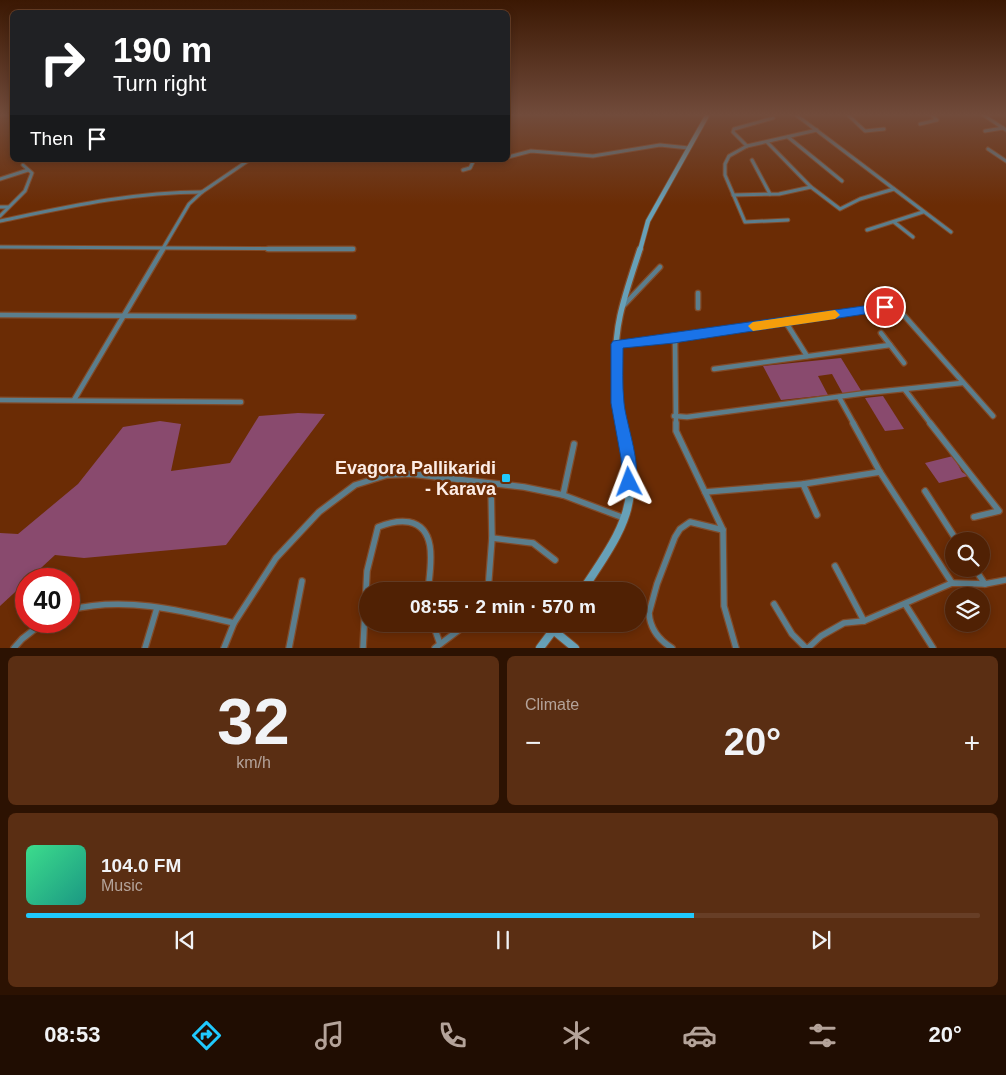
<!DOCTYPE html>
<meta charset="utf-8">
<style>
body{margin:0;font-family:Helvetica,sans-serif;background:#5a2e13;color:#f1f3f6;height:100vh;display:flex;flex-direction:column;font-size:19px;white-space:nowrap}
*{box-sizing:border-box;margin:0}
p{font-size:16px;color:#b4a39a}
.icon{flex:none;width:28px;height:28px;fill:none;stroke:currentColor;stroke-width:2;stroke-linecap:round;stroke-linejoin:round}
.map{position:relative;height:648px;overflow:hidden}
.panel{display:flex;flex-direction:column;gap:8px;padding:8px;background:#2c1202;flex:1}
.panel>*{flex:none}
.guide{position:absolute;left:10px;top:10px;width:500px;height:152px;border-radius:8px;box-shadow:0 2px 8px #0003,0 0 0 1px #673e26;background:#202124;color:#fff;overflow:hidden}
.controls{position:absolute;left:945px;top:532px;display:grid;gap:10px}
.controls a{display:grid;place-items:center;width:45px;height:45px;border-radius:50%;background:#502104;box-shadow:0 2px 8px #0003,0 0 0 1px #673e26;font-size:25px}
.speed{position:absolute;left:15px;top:568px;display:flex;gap:10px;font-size:25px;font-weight:700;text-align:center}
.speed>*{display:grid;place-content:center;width:65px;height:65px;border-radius:50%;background:#502104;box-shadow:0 2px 8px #0003,0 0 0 1px #673e26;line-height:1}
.speed .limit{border:8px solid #d22;background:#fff;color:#111}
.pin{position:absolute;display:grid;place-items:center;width:42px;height:42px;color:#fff;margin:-21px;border:2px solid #fff;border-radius:50%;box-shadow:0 1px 5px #0007}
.me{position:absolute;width:55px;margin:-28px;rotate:357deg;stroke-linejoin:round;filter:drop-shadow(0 0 4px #0008)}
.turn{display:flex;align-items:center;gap:18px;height:105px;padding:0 20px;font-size:22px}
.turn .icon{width:65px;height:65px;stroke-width:2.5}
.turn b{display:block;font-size:35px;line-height:42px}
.then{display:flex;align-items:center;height:48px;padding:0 20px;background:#0003;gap:10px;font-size:19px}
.big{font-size:38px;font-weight:700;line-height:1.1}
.panel .card{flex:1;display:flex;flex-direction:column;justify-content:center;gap:8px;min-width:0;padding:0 18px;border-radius:8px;background:#5a2e13}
.panel .dial{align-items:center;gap:0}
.dial b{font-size:65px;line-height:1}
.song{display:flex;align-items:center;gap:15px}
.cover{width:60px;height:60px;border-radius:8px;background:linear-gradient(135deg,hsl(150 70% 55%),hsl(170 70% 35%))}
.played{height:5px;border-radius:2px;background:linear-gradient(90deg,#20c9fd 70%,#673e26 70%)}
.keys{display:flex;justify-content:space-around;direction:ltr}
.heat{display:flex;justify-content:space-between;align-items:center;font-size:28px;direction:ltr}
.panel .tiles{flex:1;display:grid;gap:8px;grid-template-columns:1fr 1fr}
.card:last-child{grid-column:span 2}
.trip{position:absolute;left:359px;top:582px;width:288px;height:50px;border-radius:25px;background:#502104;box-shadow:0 2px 8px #0003,0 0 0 1px #673e26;font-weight:700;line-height:50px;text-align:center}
.menu{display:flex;height:80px;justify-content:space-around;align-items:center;background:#200d02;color:#b4a39a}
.menu .icon{width:35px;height:35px}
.menu .current{color:#20c9fd}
.menu b{font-size:22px;color:#f1f3f6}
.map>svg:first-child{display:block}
.green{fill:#894a6e}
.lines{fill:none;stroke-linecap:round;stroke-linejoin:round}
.street-far2-casing{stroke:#824b29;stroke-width:5}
.street-far1-casing{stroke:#824b29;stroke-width:7}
.street-casing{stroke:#824b29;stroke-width:8}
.secondary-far2-casing{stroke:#824b29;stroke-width:6}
.secondary-far1-casing{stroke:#824b29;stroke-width:8}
.secondary-casing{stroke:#824b29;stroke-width:10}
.street-far2{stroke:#5b7e8d;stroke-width:3}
.street-far1{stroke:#5b7e8d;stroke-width:4.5}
.street{stroke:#5b7e8d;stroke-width:5.5}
.secondary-far2{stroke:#67a0b7;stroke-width:4.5}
.secondary-far1{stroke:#67a0b7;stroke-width:5.5}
.secondary{stroke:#67a0b7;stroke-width:8}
.route{fill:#1a73e8;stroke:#114b97}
.slow{fill:#f59e0b}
.poi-dot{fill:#20c9fd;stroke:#6b2c05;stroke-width:2}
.labels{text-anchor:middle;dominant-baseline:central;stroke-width:5;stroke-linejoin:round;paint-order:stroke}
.near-poi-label{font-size:18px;font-weight:bold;fill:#fdede6;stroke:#6b2c05;text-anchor:end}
</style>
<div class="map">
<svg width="1006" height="648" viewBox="0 0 1006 648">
<rect width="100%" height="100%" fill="#6b2c05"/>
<g class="green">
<path d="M841 358 862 392 843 394 832 374 818 376 828 395 781 400 763 366Z"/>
<path d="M883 396 904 429 885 431 865 398Z"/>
<path d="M298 413 325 414 226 545 84 558 55 555 29 579H26V582L0 606V533L18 534 78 484 123 427 160 421 181 424 171 471 230 463 259 416Z"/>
<path d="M953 456 962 472 968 476 939 483 925 463Z"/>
</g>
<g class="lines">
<g class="street-far2-casing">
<g id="street-far2">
<path d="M795 114 951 232"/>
<path d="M847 114 865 131 884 129"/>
<path d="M982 114 1006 130"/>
<path d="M920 124 937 120 931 114"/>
<path d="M985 131 1003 128"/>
<path d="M788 137 842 181"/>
<path d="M767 142 811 187 840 209 860 199 894 189"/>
<path d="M747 146 733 132 734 129 773 118"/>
<path d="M988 149 1006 161"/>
<path d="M508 157 531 151 593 156 660 145 689 148"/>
<path d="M752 160 770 194"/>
<path d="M463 170 470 168 474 160"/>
<path d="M0 179 28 170"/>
<path d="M733 195 779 194 811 187"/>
<path d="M0 207H8"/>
<path d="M0 216 25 191 32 173 23 165"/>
<path d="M788 220 745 222 725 175V164L729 156 747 146 817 130"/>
<path d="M0 221C67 207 133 192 202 192"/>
<path d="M894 222 913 237"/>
<path d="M867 230 923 212"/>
<path d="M0 247 353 249"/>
<path d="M162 250 189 204 202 192 249 160"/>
</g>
</g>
<g class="street-far1-casing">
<g id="street-far1">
<path d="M268 249H353"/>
<path d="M698 293V308"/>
<path d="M623 306 660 267"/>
<path d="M0 315 354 317"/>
<path d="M785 321 807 356"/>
<path d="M881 333 904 363"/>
<path d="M675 338 676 424"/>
<path d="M617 344 675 338 885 307 894 308 901 312 993 416"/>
<path d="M714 369 890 345"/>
<path d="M905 390 931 424"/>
<path d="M839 397 854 424"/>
<path d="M0 400 241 402"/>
<path d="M74 400 163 249"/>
<path d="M674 416 687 417 866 393 962 383"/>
</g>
</g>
<g class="street-casing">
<g id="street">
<path d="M676 423V431L723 530 724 606 736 648"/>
<path d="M853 423 880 472 952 583"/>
<path d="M930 423 999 511 974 517"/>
<path d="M803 484 817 515"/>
<path d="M925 491 957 541"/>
<path d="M705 492 803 484 880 472"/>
<path d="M563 495 574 444"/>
<path d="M492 538 533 543 555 560"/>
<path d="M835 566 864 621"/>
<path d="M975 569 985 584"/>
<path d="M488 591 492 538 491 484"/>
<path d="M774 604 792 634 806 648"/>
<path d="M905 604 933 648"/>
<path d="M69 610C124 596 180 610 234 623"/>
<path d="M433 624 440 644"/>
<path d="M14 648 22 639 45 621"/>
<path d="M145 648 157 608"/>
<path d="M224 648 234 623 276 558 319 512 355 485 387 475 412 474 524 487 563 495 624 518"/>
<path d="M289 648 302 581"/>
<path d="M363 648 367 571 378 527C388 523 398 520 409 522 439 528 430 569 428 591"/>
<path d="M435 648 467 624"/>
<path d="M672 648C659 640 650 628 649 613L657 584 675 537 680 529 690 522 723 530"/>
<path d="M808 648 821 636 844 623 864 621 952 583 985 584 1006 580"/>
</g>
</g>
<g class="secondary-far2-casing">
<path id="secondary-far2" d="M640 250 648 221 708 114"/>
</g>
<g class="secondary-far1-casing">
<path id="secondary-far1" d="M621 424C615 392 613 348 620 316 625 293 633 271 640 249"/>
</g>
<g class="secondary-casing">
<g id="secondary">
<path d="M582 591C600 563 629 526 630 491 630 468 625 445 621 423"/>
<path d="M553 630 575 648"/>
<path d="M540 648 558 624"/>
</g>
</g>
<use href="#street-far2" class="street-far2"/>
<use href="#street-far1" class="street-far1"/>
<use href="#street" class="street"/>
<use href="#secondary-far2" class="secondary-far2"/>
<use href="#secondary-far1" class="secondary-far1"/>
<use href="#secondary" class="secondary"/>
</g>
<linearGradient id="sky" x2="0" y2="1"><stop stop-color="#3b1803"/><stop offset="0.56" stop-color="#714b3b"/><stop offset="1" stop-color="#714b3b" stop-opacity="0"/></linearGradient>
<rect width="1006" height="205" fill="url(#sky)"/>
<path class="route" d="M885 303 891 307 885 311 674 343 623 348C623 366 622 385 624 403 626 424 643 468 634 487L629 489 624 487 622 482 621 458 611 403V344L613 341Z"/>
<path class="slow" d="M835 310 840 315 835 319 753 331 748 326 753 322Z"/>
<rect class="poi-dot" x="501" y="473" width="10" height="10" rx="2.5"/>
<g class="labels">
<g class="near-poi-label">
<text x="496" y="468">Evagora Pallikaridi<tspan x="496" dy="21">- Karava</tspan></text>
</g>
</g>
</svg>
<div class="controls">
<a><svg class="icon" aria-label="search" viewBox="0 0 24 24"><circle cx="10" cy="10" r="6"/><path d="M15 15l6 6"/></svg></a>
<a><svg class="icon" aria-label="layers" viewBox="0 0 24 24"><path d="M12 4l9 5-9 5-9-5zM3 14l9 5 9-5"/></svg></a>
</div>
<div class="speed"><div class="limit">40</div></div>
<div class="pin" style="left:885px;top:307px;background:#d93025"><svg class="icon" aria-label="arrive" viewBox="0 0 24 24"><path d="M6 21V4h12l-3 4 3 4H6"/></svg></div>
<svg class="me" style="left:629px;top:482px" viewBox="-20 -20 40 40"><path d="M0-17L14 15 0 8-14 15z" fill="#1a73e8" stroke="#fff" stroke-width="4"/></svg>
<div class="trip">08:55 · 2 min · 570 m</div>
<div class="guide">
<div class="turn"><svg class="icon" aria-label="right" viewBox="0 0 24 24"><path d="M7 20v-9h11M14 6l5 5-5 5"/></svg><div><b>190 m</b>Turn right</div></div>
<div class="then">Then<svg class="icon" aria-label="arrive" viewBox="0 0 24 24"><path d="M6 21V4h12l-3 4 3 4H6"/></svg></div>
</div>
</div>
<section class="panel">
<div class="tiles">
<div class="card dial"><b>32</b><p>km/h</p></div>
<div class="card"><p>Climate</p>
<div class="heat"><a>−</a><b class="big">20°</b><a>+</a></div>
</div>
<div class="card">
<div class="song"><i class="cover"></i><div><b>104.0 FM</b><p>Music</p></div></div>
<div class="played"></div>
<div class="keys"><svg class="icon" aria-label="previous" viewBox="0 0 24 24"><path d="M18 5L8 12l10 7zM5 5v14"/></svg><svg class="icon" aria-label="pause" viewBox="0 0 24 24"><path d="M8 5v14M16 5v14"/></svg><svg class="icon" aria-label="next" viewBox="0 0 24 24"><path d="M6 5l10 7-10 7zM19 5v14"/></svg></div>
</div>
</div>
</section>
<nav class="menu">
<b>08:53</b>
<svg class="icon current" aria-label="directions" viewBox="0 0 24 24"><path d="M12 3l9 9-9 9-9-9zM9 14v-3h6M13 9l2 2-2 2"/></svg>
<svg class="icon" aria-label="music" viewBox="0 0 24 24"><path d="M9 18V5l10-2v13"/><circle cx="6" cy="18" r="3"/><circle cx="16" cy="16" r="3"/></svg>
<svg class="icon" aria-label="phone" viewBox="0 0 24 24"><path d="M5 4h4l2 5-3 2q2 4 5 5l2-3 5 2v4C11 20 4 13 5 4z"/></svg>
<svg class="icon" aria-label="climate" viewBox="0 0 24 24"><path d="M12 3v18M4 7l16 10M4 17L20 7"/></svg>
<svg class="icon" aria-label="car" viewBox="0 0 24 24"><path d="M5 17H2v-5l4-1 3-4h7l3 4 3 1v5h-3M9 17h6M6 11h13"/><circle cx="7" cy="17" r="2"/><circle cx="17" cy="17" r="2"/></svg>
<svg class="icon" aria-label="filters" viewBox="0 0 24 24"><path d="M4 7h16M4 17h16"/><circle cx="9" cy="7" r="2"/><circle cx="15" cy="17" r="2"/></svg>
<b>20°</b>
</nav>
